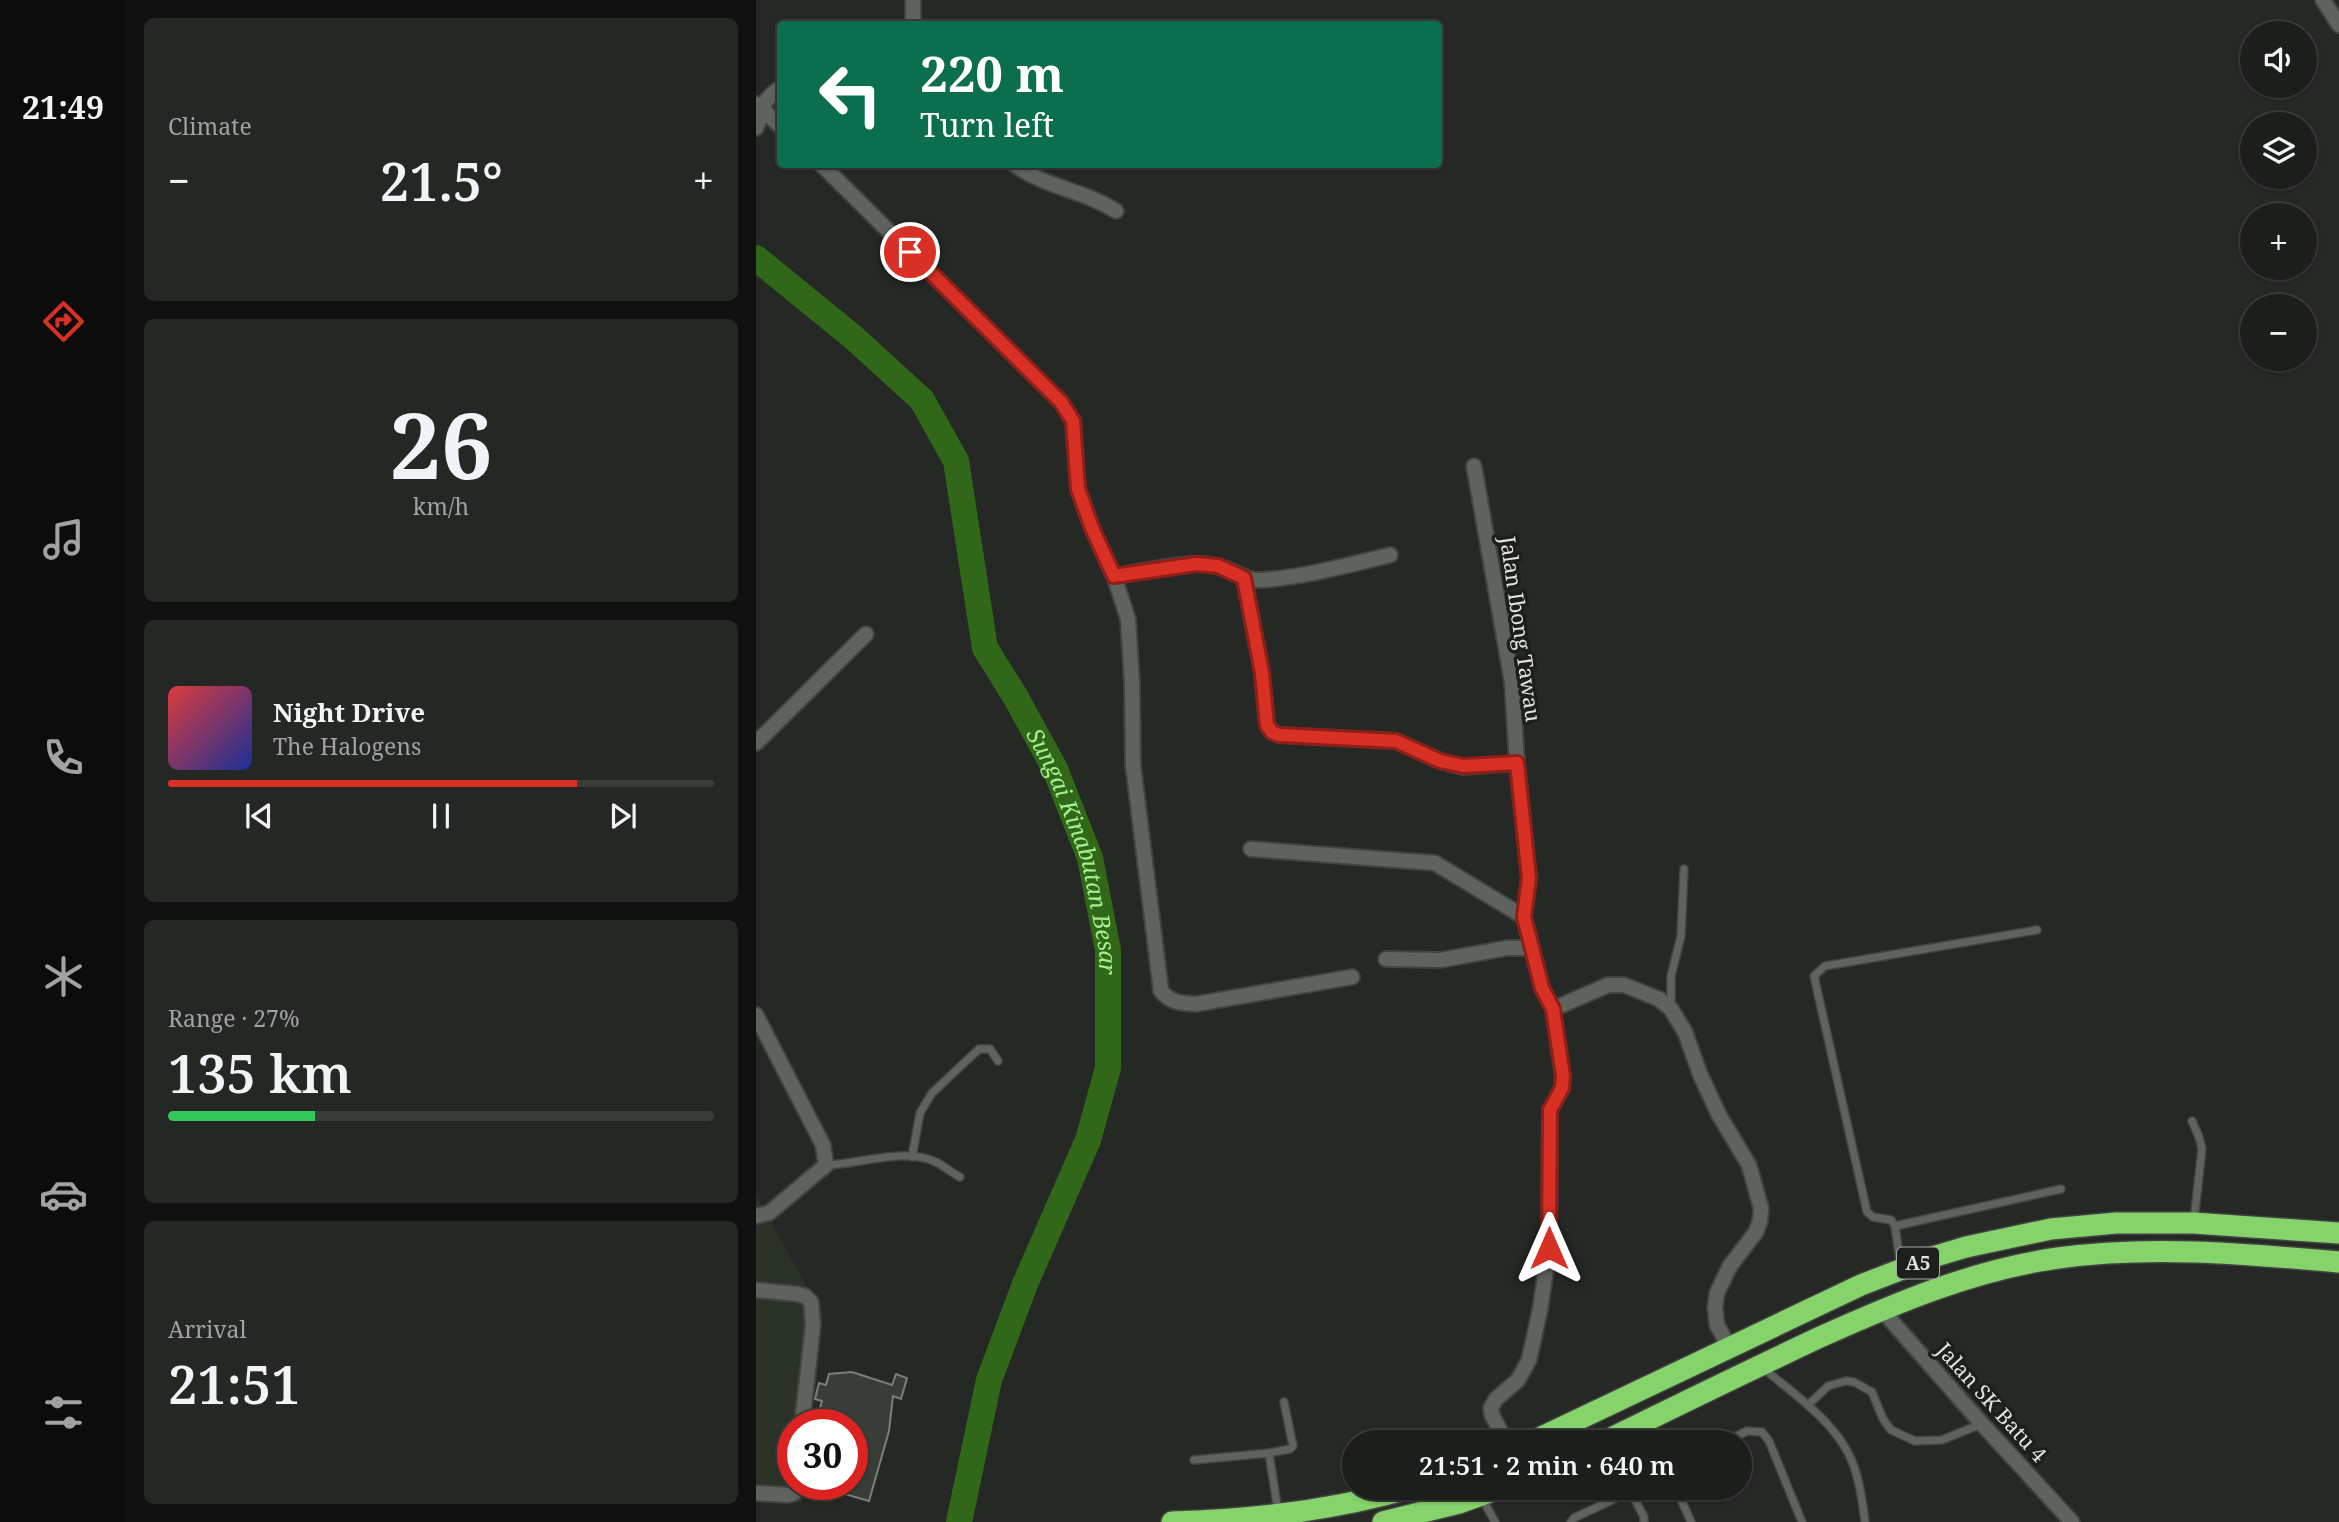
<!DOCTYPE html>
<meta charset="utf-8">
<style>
body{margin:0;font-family:"Noto Serif",serif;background:#252724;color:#f1f3f6;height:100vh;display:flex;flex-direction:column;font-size:26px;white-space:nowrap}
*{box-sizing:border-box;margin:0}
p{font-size:23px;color:#a0a2a3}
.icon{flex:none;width:38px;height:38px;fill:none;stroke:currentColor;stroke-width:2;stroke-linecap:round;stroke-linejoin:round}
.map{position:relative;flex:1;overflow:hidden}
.panel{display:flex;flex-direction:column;gap:18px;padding:18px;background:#0f100f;width:630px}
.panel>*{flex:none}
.guide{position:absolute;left:21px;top:21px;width:665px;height:147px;border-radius:7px;box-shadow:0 2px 5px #0004,0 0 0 2px #3a3c3a;background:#0b6e4f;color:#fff;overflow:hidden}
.fabs{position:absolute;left:1484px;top:21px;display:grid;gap:14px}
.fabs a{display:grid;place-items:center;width:77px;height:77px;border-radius:50%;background:#1c1e1b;box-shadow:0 2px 5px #0004,0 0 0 2px #3a3c3a;font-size:35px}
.speed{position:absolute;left:21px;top:1409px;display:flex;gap:14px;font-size:35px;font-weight:700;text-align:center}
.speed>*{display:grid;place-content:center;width:91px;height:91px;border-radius:50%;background:#1c1e1b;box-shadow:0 2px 5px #0004,0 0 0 2px #3a3c3a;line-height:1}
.speed .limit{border:10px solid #d22;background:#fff;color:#111}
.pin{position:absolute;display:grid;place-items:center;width:60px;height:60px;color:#fff;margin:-30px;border:4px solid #fff;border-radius:50%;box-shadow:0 2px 7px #0007}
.me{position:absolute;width:77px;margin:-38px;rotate:0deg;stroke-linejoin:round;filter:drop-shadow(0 0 5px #0008)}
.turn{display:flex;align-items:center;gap:24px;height:147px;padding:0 28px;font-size:32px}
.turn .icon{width:91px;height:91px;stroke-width:2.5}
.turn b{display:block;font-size:49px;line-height:60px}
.big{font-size:52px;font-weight:600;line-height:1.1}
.panel .card{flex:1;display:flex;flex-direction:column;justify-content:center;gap:10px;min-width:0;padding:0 24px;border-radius:10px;background:#252724}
.panel .dial{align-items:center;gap:0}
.dial b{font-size:91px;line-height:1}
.song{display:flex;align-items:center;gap:21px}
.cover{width:84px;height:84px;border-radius:10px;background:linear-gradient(135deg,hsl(0 70% 55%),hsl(230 70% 35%))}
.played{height:7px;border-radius:4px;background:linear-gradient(90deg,#d93025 75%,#3a3c3a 75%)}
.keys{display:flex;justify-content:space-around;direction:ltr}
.heat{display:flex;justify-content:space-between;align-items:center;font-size:38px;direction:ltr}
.charge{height:10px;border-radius:5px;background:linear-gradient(90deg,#34c759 27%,#3a3c3a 0)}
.trip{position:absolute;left:586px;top:1430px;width:410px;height:70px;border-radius:35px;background:#1c1e1b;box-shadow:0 2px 5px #0004,0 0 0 2px #3a3c3a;font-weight:600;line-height:70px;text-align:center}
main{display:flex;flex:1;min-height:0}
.dock{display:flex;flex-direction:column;width:126px;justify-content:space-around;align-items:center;background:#0b0c0b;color:#a0a2a3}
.dock .icon{width:49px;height:49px}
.dock .on{color:#d93025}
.dock b{font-size:32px;color:#f1f3f6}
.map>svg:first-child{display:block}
.built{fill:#2b3329}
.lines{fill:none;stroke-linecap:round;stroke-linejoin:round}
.river{stroke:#306719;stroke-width:26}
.building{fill:#393d38;stroke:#7b7f7a;stroke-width:2}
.lane-casing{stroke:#414440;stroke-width:10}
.street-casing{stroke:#414440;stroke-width:18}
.highway-casing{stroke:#414440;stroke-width:24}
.lane{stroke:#5f635d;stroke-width:7}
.street{stroke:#5f635d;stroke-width:14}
.highway{stroke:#85d36a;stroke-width:21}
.route-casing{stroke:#8d1f18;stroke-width:18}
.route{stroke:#d93025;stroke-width:12}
.labels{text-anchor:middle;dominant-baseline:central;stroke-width:7;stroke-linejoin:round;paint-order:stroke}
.shield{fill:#1c1f1a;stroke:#a7a9a5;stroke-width:2}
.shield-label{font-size:19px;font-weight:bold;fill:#e2e4e1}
.street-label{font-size:21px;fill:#e2e4e1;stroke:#1c1f1a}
.water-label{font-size:23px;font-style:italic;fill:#a4f08a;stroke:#1c1f1a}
</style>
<main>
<nav class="dock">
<b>21:49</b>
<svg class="icon on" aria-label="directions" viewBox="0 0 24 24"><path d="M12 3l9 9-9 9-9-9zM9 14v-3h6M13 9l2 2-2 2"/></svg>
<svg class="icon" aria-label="music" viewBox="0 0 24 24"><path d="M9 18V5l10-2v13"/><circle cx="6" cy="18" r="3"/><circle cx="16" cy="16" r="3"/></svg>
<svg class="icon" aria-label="phone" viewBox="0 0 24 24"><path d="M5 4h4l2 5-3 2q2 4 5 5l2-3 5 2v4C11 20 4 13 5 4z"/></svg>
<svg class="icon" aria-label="climate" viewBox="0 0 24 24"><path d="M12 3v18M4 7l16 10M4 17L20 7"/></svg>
<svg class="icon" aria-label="car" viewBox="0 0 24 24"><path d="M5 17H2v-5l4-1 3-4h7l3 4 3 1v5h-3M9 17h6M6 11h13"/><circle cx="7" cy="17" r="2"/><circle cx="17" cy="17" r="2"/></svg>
<svg class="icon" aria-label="filters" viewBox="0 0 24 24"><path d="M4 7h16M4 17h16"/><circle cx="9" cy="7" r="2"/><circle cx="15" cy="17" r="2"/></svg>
</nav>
<section class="panel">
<div class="card"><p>Climate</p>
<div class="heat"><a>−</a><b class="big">21.5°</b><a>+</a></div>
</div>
<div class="card dial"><b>26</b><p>km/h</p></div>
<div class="card">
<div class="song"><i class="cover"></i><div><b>Night Drive</b><p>The Halogens</p></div></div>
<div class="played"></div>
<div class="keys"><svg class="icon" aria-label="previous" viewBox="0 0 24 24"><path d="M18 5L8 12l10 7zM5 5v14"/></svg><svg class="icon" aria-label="pause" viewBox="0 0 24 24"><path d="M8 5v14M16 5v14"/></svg><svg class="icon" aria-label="next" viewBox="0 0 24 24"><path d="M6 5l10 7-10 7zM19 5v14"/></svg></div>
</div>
<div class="card"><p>Range · 27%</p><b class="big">135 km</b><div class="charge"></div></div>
<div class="card"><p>Arrival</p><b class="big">21:51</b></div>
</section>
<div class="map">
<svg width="1583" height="1522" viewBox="0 0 1583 1522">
<rect width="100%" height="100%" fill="#252824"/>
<path class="built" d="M0 1195 67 1316 54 1424H37V1484H48L46 1502H0Z"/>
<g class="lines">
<path class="river" id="s1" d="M0 258 97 337 166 400 200 461 229 648 259 696 299 769 334 858 352 950V1068L332 1140 269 1284 233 1380 203 1522"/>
</g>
<path class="building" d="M96 1372 136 1385 140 1374 151 1378 145 1399 137 1396 133 1431 113 1501 75 1490 73 1499 59 1495 62 1484H96V1424H59L66 1401 59 1399 63 1383 70 1385 73 1374Z"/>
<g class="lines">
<g class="lane-casing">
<g id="lane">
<path d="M915 1008V976L925 936 928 869"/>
<path d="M1436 1121 1443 1137 1446 1149 1438 1220"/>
<path d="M156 1157 164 1113 176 1093 223 1049H234L242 1061"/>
<path d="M70 1165C106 1164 146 1147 180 1162 188 1166 196 1173 204 1177"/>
<path d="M1139 1226 1305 1189"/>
<path d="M1145 1268 1139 1226 1135 1220 1117 1217 1111 1212 1058 976 1069 966 1281 930"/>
<path d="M1007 1368C1041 1397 1088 1427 1100 1473 1105 1489 1107 1506 1109 1522"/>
<path d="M1052 1405 1072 1386 1090 1381 1098 1382 1116 1392 1127 1419 1135 1430 1159 1441 1186 1440 1225 1424"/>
<path d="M892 1423 900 1442"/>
<path d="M969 1442 991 1431 1006 1432 1013 1441 1046 1522"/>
<path d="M513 1453 534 1449 537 1446 528 1402"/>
<path d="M438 1460 513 1453 522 1511"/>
<path d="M873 1488 888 1517V1522"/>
<path d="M920 1488 935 1522"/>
<path d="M726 1498 739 1522"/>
<path d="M815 1522 818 1518 875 1491"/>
</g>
</g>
<g class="street-casing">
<g id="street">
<path d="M1567 0 1583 25"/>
<path d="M157 24V0"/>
<path d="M1 104 24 126"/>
<path d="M0 128C10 107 2 104 24 88"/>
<path d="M65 164 305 402 317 421 322 489 336 528 358 576 372 619 376 683 377 765 405 991C415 1003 425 1003 440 1004L596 977"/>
<path d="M258 164C289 188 328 190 360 211"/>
<path d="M718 466 756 682 761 763 773 878 768 917 786 988 797 1009 807 1077 806 1088 794 1110 793 1248 784 1310 773 1360 762 1380 740 1399 735 1408 736 1415 750 1442"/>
<path d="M358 576C388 572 432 559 461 566 477 569 488 581 506 580 550 577 592 565 634 555"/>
<path d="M488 578 506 673 511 725 516 732 523 735 640 741 684 761 707 767 761 763"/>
<path d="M0 743 110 634"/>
<path d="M495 849 679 863 768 917"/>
<path d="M630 959 685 960 751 948H774"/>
<path d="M797 1009 852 985H868L903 999 915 1009 929 1032 944 1074 963 1115 993 1165 1005 1208 1004 1221 1000 1232 974 1266 961 1293 959 1308 961 1325 973 1347"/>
<path d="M0 1015 67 1145 70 1165 13 1213 0 1216"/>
<path d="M0 1290 41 1294 49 1296 55 1302 57 1325 46 1424"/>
<path d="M1125 1309 1226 1424 1316 1522"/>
<path d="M0 1493 32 1495 38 1493 40 1484"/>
</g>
</g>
<g class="highway-casing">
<g id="highway">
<path d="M775 1442 1105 1285 1180 1256 1210 1247 1295 1229 1360 1223H1437L1583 1233"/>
<path d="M847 1442C918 1407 990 1372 1062 1338 1140 1303 1217 1270 1302 1258 1395 1245 1491 1254 1583 1262"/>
<path d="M416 1522C497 1520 578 1510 655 1488"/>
<path d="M627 1522 703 1503 745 1488"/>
</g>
</g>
<use href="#lane" class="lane"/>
<use href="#street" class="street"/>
<use href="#highway" class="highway"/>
</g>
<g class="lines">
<g class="route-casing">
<path id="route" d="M154 252 305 402 317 421 322 489 336 528 358 576 440 564 462 566 488 578 506 673 511 725 516 732 523 735 640 741 684 761 707 766 761 763 773 878 768 917 786 988 797 1009 807 1076 806 1088 794 1110 793 1248"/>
</g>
<use href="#route" class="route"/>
</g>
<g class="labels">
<rect class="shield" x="1141" y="1247.5" width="42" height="31" rx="5"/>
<g class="shield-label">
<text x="1162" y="1263">A5</text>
</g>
<g class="street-label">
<text transform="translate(765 629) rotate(82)">Jalan Ibong Tawau</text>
<text transform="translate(1236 1402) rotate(48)">Jalan SK Batu 4</text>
</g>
<g class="water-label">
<text stroke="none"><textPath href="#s1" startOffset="702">Sungai Kinabutan Besar</textPath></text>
</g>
</g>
</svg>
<div class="fabs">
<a><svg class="icon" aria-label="sound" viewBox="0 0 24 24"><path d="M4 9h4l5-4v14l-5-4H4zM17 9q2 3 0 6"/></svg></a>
<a><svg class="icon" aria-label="layers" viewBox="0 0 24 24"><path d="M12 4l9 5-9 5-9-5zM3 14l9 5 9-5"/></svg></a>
<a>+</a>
<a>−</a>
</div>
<div class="speed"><div class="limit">30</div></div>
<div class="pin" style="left:154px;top:252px;background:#d93025"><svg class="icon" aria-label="arrive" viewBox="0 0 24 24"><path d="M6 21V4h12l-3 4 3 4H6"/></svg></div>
<svg class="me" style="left:793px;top:1248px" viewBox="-20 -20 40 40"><path d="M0-17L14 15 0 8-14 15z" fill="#d93025" stroke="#fff" stroke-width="4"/></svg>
<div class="trip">21:51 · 2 min · 640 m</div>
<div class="guide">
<div class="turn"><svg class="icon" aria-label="left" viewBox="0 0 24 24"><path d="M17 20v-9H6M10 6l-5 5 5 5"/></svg><div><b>220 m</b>Turn left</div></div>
</div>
</div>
</main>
